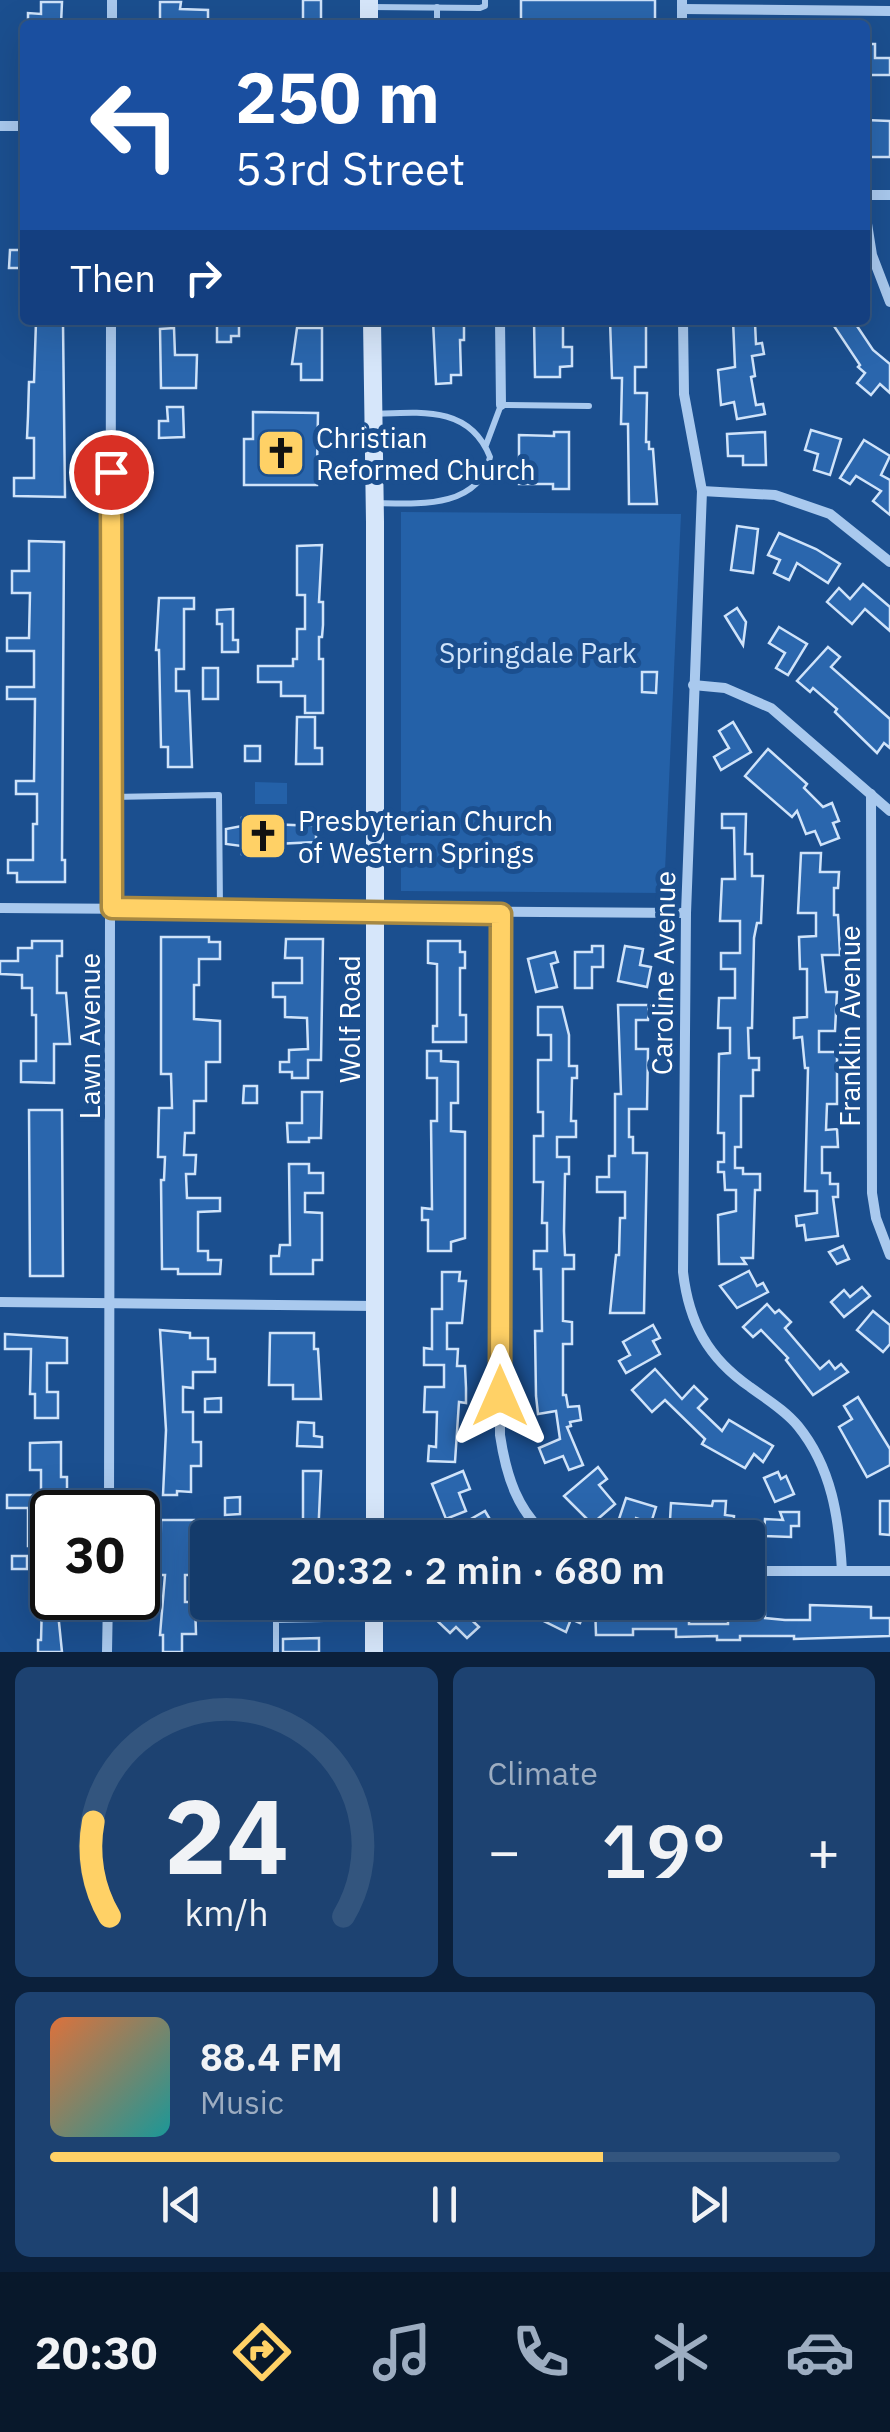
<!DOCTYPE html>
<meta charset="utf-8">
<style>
body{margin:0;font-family:"IBM Plex Sans",sans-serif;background:#1d4271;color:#f1f3f6;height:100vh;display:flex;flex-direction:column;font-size:38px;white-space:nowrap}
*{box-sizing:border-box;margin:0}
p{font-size:32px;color:#9dadc1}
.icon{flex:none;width:55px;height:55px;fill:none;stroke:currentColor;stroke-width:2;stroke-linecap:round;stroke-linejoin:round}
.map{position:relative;height:1652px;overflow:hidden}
.drawer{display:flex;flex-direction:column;gap:15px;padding:15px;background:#0b203b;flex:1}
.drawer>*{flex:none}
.hud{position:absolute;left:20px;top:20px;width:850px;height:305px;border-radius:10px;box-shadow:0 10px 40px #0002,0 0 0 2px #33557e;background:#1a4fa0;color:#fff;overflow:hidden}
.speed{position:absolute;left:30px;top:1490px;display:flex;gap:20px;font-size:50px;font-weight:700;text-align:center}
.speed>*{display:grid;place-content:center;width:130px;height:130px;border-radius:50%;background:#143b6b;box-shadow:0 10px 40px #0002,0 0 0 2px #33557e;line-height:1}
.speed .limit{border:5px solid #111;border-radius:15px;background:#fff;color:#111}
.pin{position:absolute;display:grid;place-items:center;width:85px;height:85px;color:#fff;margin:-42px;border:5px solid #fff;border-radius:50%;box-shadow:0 2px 10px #0007}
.me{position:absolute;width:110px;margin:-55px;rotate:0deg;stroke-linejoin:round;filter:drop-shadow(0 0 8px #0008)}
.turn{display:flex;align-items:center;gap:35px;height:210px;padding:0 50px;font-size:45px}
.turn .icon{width:130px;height:130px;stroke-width:2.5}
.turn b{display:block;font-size:70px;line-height:85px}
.then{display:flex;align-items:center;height:95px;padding:0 50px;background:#0003;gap:20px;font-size:38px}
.big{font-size:75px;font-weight:600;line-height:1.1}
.drawer .tile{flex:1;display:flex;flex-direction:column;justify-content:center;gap:15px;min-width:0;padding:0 35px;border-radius:15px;background:#1d4271}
.drawer .dial{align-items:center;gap:0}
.dial svg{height:260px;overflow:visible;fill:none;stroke:#33557e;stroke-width:7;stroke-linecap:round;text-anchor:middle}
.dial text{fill:#f1f3f6;stroke:none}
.song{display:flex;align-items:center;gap:30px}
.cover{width:120px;height:120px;border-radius:15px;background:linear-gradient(135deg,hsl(20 70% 55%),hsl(180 70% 35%))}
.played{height:10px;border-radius:5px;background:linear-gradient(90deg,#ffd166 70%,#33557e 70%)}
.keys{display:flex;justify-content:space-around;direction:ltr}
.heat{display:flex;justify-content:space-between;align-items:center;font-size:55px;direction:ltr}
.drawer .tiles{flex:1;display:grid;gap:15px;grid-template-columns:1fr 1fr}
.tile:last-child{grid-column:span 2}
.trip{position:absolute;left:190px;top:1520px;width:575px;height:100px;border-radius:10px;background:#143b6b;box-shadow:0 10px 40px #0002,0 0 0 2px #33557e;font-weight:600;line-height:100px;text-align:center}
.dock{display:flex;height:160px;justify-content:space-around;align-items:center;background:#08182b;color:#9dadc1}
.dock .icon{width:70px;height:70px}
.dock .selected{color:#ffd166}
.dock b{font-size:45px;color:#f1f3f6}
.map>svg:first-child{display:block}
.green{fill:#2461a8}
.building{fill:#2a66ad;stroke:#cfe3fa;stroke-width:2.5}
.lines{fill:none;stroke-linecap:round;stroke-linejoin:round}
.service{stroke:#a9c9ee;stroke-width:6}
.minor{stroke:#a9c9ee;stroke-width:10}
.secondary{stroke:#d6e6fa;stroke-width:18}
.route-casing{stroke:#a68842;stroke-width:25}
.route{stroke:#ffd166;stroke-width:18}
.labels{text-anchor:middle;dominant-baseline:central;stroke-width:10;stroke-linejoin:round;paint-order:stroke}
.poi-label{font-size:28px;fill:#fff;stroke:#1b4f8f;text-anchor:start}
.park-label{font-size:28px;fill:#cfe3fa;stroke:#1b4f8f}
.street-label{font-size:28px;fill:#fff;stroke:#1b4f8f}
</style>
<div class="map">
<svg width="890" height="1652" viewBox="0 0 890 1652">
<rect width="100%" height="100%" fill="#1b4f8f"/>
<g class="green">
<path d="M401 512 681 514 664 893 401 891Z"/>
<path d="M255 782 287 783V804H255Z"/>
</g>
<g class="building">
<rect x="303" y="0" width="18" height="25"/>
<rect x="521" y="0" width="134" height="25"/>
<path d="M41 2H62L61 24H28V13L41 14Z"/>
<path d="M160 2H181L180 9 208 10V25H160Z"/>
<path d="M865 44H875V58H890V75H865Z"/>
<path d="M865 120 890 121V157H865Z"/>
<path d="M10 250H25V268H9Z"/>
<path d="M433 320H464V340H460L461 375H451V383L436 384Z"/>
<path d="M534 320H563V347H572V366L560 367V377H535Z"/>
<path d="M610 320 646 321V367H635V393H647L646 442H649V449H653L657 504H629L628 424H621L622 378H612Z"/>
<path d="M733 320 755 323 756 344 762 343 764 354 752 356 755 376 751 377 756 405 763 404 765 414 737 419 734 402 721 405 718 370 735 367Z"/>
<path d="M830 320H853L873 350 890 364V393L880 384 871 395 857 383 865 373 858 367 860 365Z"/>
<path d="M36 322 63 323 65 497 14 496V478H34V438H27L28 416 29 382H34Z"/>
<path d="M239 324V336H231V342H217V325Z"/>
<path d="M174 328 175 355H197L196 388H161L160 329Z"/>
<path d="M297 328H322V380H301V364H292Z"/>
<path d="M167 407H183L184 437 159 438V421H168Z"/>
<path d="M253 412 318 413 317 468H321V478H317V485H244V439H253Z"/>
<path d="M811 430 841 439 830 475 814 470 818 454 805 450Z"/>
<path d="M554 432H569V489H553V484H519V435L554 436Z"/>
<path d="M765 432 766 465H743V456H728L727 434Z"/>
<path d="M864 440 890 456 881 475 890 480V515L873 501 881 491 856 476 850 484 840 478Z"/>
<path d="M737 526 758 529 753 573 731 570Z"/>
<path d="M779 533 816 549 840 564 828 583 797 563 789 580 774 573 780 560 768 555Z"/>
<path d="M29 541 64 542 62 860H65V882H17V873H8V860H33V824H37V794H16V781H34L35 699H7V687H34V651H7V638H29L30 593H12V571H29Z"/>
<path d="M322 545 319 602H323V625L322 637H319V659H323V713H305V696H281V682H258V666H293V659H297V629H305V595H297V546Z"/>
<path d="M863 584 890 607V631L865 609 852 624 827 602 839 588 850 599Z"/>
<path d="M159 598H194V609H184V669H176V691H189L192 767H168V747H161L159 650H156Z"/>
<path d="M737 608 746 622 743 645 725 616Z"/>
<path d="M233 609V640H238V652H222V624H217V610Z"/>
<path d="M779 627 807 644 788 675 776 668 785 653 769 643Z"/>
<path d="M828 647 840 657 831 667 890 719V748L884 743 877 753 835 712 837 709 813 688 810 692 797 681Z"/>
<rect x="203" y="668" width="15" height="31"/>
<path d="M642 672H657L656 693 642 692Z"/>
<path d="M297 717H315V748H322V764H296Z"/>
<path d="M733 722 751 752 721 770 714 757 729 748 719 731Z"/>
<rect x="245" y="746" width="15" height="15"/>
<path d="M768 749 807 784 804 788 823 807 832 803 839 821 833 823 839 838 821 845 815 831 806 834 797 811 792 817 745 776Z"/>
<path d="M722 814H746L745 854H752V876H763L761 923H757L754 938 752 1028H748L749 1058H759V1070H753V1096H741V1147H735V1168H743V1174H760V1190H755L753 1258H742L746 1264H719L718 1215 736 1211V1190H725L724 1172H718V1162H724V1133H718L719 1054 730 1053V1028H718L719 998H735V969H721V953H740V921H720L722 879H735L734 828H722Z"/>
<path d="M242 818 269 819V824L316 826V842L276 844V853L242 854V846L226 844V829L242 826Z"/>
<path d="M801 853H821L820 872H839L838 888H834V915H838L840 955H822L826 992H837L835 1031H819V1052H837V1104H827L826 1130 837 1129 838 1147H822V1173H830V1184H838V1197H833L838 1236 806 1240 804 1225 797 1226 796 1216 817 1213V1191H805L808 1068H805L802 1037 794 1038V1018L807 1017V969H800L799 937 816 936V913H798Z"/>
<path d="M161 937H209V942H220V959H199V985H194V1019L220 1021V1062H206V1101H194V1133H185L184 1155H196L195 1174H186L187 1198H220V1211L198 1212V1251H208V1260H221L220 1274H178V1269H162L161 1180H164L165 1157H158L159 1108H172L171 1074H161Z"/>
<path d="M286 939H323L321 1060H308V1078H292V1072H280V1062H289V1050L308 1049 307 1018 285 1017V997H273V983H302V958H285Z"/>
<path d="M32 941H62V956H57V993H66L70 1044H54V1083L21 1082V1061H36V1015H32V988H22V975L0 974V961H18V948H32Z"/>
<path d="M428 941H460V952H465V968H460V1015H466V1042H433V1026H437V964L428 963Z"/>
<path d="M592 946H603V967H592V988H575V952H592Z"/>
<path d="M625 946 643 949 640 965 651 967 647 987 618 981Z"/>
<path d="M555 952 558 962 551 964 557 987 536 992 528 959Z"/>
<path d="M618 1005H649L648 1020H636V1049H648L647 1109H629V1137H633V1153H647L644 1313H610L616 1255H619L620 1218H625V1192H597V1177H609V1156H615V1094H621Z"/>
<path d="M538 1007H562L569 1035V1066H577V1078H572L571 1121H576V1137H557V1157H569V1174H565L564 1231 565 1255H574V1269H563V1321L572 1322V1344H563V1395H566L568 1407 579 1406 581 1420 570 1422 571 1426 567 1427 583 1465 569 1470 563 1456 545 1463 539 1448 560 1439 556 1411 538 1414 536 1396 535 1331H542L541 1269H534V1251H547V1223H542L543 1182H534V1136H543V1112H538V1060H551V1035H538Z"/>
<path d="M427 1051H441V1061L458 1062V1103H451V1131L465 1132V1238L451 1242V1251H428V1220H422V1208L432 1209 431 1121H437V1078H427Z"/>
<path d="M244 1086H257V1103H243Z"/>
<path d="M302 1092H322L321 1138H309V1142H288L287 1123H302Z"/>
<path d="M29 1110H62L63 1276H30Z"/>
<path d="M289 1164H309V1173H323V1193H305V1212L322 1213V1260H313V1274H271V1256H279L280 1245H290Z"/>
<path d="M843 1246 849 1259 837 1264 829 1252Z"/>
<path d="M749 1271 757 1286 763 1283 768 1292 737 1308 720 1286Z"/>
<path d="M442 1272H460L459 1281H466L462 1323H447V1349H458L457 1366H465L466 1388V1403L459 1402 455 1462 428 1461 429 1446 436 1447 437 1412H424L425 1387H444V1365H424V1348L432 1349V1309H442Z"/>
<path d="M862 1287 870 1296 844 1317 831 1302 844 1290 850 1297Z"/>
<path d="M767 1304 775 1313 779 1310 791 1322 785 1328 820 1369 829 1361 835 1369 841 1364 848 1372 813 1395 786 1360 788 1358 761 1330 753 1337 743 1327Z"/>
<path d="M873 1311 890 1325V1344L883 1352 857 1330Z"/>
<path d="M653 1325 660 1338 653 1341 660 1354 626 1373 619 1361 630 1355 623 1342Z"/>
<path d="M160 1330 190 1333V1338H208V1359H215V1372H193V1388L183 1387V1412H193V1442H201V1466H191V1492L177 1491V1495H163L166 1430Z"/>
<path d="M270 1333H314V1349H318L321 1399H293V1385H269Z"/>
<path d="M5 1334 67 1338V1363H47V1392H58V1418H35V1394H30L31 1349H5Z"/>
<path d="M655 1369 682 1399 694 1386 707 1399 698 1408 722 1431 729 1420 773 1446 763 1462 754 1454 745 1468 702 1444 705 1439 665 1400 652 1412 632 1390Z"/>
<path d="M858 1397 890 1449V1465L867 1477 839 1427 852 1419 844 1406Z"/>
<path d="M221 1398V1412H205V1399Z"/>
<path d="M298 1422 314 1423V1436L322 1437V1447L297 1446Z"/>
<path d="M61 1442V1477H67V1506H52V1546H28V1508H7V1495H41V1470H30V1443Z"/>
<path d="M598 1467 607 1479 599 1485 615 1504 592 1524 564 1496Z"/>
<path d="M303 1471H321L318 1538H303Z"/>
<path d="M463 1471 470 1489 459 1493 466 1511 446 1519 432 1484Z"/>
<path d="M778 1472 781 1479 786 1476 794 1494 775 1502 764 1478Z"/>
<path d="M240 1497V1514L225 1515V1498Z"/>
<path d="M626 1498 656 1507 651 1523 636 1518 630 1536 615 1531Z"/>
<path d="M713 1501H726L725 1515 734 1516 733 1536 684 1534 685 1521 670 1520 671 1503 712 1506Z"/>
<path d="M880 1501H890V1535L880 1534Z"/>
<path d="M485 1511 501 1538H463L477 1529 471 1519Z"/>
<path d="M780 1512H799V1526H791V1537L764 1536 765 1519 783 1520Z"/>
<path d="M161 1520H194L193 1562H203V1575H185V1602H195L196 1634H182V1652H163V1635H160L165 1575H160Z"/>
<rect x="12" y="1556" width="15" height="13"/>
<path d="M443 1602H453L479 1627 467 1638 456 1627 450 1633 431 1615Z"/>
<path d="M505 1602H581L587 1605 580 1623 571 1619 566 1632Z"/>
<path d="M42 1603H57L62 1652H38V1640H41Z"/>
<path d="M595 1604H613L614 1617H643V1609L689 1607V1624H728V1605L765 1604V1618L785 1620H810V1605L871 1607V1618H890V1636L794 1639V1636H740V1640H717V1636L676 1637V1629H633V1635H596Z"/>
<path d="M319 1638V1652H283V1639Z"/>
</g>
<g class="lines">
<g class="service">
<path d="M370 7 480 8 485 6V0"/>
<path d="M437 7V25"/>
<path d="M375 414C422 412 470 406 490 457 479 509 418 504 376 503"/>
<path d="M486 445 501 405 589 406"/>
<path d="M112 797 219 795 220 910"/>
<path d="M276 1652V1620L372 1618"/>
</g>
<g class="minor">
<path d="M682 9 890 11"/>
<path d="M112 25V0"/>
<path d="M682 25V0"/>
<path d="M0 126H25"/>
<path d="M865 195H890"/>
<path d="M865 211 872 255 890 302"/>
<path d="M500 320 501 405"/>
<path d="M683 320 684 394 702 491 686 913 683 1272C689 1323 708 1358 750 1387 766 1399 785 1410 798 1426 832 1468 839 1518 842 1571"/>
<path d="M702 491 775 495 830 514 890 562"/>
<path d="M693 685 725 688 771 708 890 811"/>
<path d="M871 794 872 1193 876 1218 890 1255"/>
<path d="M0 908 686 913"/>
<path d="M501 914 500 1435C506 1475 517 1512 550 1538"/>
<path d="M0 1302 376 1306"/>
<path d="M109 1512 111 320"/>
<path d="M748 1571H890"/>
<path d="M107 1652 108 1598"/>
</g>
<g class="secondary">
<path d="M369 25V0"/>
<path d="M372 320 375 522V1538"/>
<path d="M374 1652V1602"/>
</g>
</g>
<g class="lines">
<g class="route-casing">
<path id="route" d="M111 472 112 908 501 914 500 1396"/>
</g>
<use href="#route" class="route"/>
</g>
<defs>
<g id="church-square" transform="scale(2.5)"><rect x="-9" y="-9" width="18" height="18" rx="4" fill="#ffd166" stroke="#1b4f8f"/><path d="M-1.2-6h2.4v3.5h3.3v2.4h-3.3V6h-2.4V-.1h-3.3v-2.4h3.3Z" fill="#111"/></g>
</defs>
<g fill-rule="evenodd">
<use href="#church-square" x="281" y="453"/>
<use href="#church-square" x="263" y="836"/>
</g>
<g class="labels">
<g class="poi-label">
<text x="316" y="437">Christian<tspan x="316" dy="32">Reformed Church</tspan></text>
<text x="298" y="820">Presbyterian Church<tspan x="298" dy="32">of Western Springs</tspan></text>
</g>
<g class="park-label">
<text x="538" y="652">Springdale Park</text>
</g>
<g class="street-label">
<text transform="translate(663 973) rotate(-89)">Caroline Avenue</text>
<text transform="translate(349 1019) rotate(-90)">Wolf Road</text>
<text transform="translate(849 1026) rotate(-90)">Franklin Avenue</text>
<text transform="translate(89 1036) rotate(-90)">Lawn Avenue</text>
</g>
</g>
</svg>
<div class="speed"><div class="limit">30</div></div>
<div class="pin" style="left:111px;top:472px;background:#d93025"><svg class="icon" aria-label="arrive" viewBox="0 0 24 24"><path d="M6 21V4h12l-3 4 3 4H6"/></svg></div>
<svg class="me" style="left:500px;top:1396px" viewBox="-20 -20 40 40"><path d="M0-17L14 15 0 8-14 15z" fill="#ffd166" stroke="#fff" stroke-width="4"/></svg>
<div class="trip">20:32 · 2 min · 680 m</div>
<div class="hud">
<div class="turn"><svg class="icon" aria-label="left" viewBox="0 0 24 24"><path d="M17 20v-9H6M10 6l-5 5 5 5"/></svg><div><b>250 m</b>53rd Street</div></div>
<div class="then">Then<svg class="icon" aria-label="right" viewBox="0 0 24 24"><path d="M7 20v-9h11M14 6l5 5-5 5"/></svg></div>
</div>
</div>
<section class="drawer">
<div class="tiles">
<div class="tile dial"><svg viewBox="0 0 100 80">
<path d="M14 69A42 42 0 1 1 86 69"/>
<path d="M14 69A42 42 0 0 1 9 40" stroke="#ffd166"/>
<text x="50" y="56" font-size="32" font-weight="700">24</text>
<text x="50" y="72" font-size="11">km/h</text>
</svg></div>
<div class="tile"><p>Climate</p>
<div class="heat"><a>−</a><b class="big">19°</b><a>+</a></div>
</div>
<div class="tile">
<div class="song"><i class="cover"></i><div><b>88.4 FM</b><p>Music</p></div></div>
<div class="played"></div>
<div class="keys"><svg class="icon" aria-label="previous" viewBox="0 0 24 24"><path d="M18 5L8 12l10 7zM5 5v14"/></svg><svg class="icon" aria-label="pause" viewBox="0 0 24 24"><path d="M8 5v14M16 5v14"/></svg><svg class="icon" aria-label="next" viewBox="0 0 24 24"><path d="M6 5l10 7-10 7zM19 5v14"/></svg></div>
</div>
</div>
</section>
<nav class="dock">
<b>20:30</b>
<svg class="icon selected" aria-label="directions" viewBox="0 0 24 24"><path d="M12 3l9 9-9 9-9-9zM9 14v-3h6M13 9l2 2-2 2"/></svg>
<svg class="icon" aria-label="music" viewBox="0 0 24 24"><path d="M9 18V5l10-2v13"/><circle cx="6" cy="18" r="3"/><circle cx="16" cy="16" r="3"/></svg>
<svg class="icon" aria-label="phone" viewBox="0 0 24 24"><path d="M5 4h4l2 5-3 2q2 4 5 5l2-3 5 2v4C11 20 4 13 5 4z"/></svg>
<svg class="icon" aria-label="climate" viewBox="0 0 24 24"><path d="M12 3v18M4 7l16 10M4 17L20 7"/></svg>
<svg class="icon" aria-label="car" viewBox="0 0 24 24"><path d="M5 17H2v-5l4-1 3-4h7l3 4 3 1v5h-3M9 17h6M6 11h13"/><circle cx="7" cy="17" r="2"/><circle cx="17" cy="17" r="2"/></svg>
</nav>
